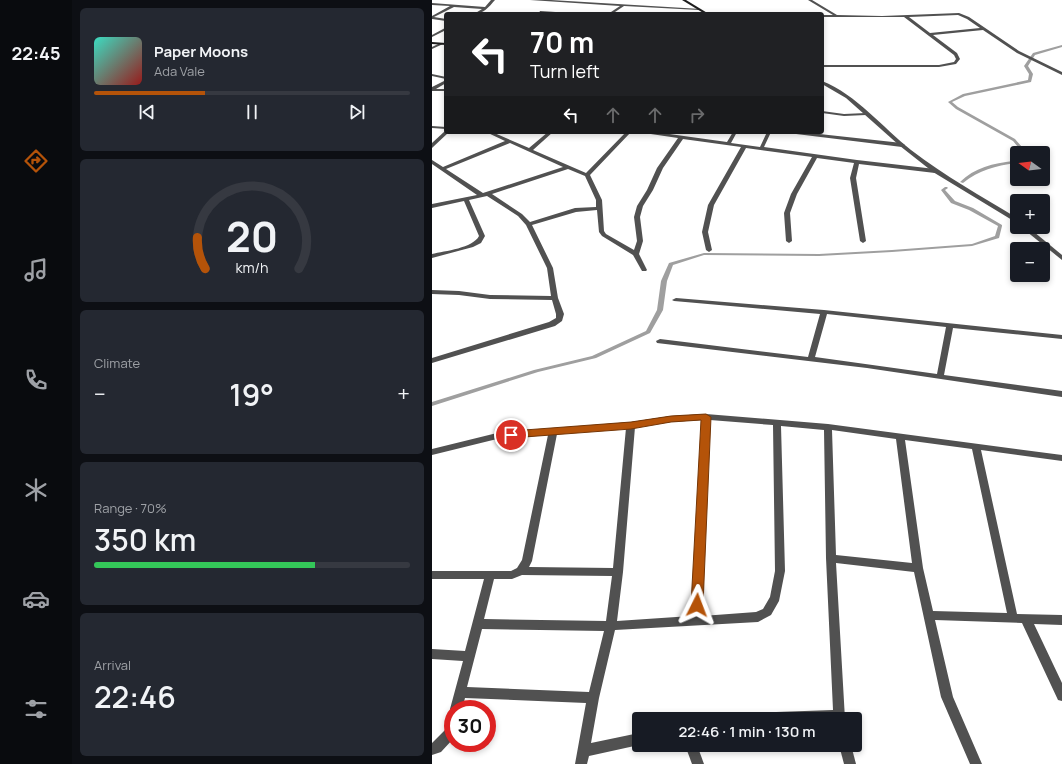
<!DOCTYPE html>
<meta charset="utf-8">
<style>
body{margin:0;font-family:Manrope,sans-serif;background:#242831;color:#f1f3f6;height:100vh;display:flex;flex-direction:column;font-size:15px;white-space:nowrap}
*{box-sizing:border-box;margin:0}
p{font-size:13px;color:#9ea1a6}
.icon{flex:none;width:22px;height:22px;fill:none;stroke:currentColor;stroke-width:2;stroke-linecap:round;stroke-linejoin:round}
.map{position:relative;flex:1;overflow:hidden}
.details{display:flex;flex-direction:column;gap:8px;padding:8px;background:#0d0f14;width:360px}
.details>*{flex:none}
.guide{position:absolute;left:12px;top:12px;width:380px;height:122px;border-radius:4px;box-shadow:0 2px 6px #0003;background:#202124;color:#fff;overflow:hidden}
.needle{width:26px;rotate:285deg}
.fabs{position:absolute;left:578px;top:146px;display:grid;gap:8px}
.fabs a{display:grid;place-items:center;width:40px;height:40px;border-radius:4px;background:#171b24;box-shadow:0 2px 6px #0003;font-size:20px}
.speed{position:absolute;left:12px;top:700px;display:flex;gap:8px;font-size:20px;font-weight:700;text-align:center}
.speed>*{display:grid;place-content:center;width:52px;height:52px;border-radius:50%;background:#171b24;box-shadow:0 2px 6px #0003;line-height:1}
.speed .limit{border:6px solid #d22;background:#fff;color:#111}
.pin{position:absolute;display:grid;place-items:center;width:34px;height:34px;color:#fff;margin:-17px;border:2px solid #fff;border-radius:50%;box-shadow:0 1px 4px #0007}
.me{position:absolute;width:44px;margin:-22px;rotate:3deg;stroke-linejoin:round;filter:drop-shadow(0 0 3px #0008)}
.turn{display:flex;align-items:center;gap:14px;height:84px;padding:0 20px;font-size:18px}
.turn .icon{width:52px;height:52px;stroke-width:2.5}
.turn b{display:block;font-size:28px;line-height:34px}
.lanes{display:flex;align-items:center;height:38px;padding:0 20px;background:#0003;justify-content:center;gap:20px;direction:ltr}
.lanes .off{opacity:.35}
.big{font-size:30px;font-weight:600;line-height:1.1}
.details .card{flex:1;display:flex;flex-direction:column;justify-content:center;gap:6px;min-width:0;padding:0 14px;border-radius:6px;background:#242831}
.details .dial{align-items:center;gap:0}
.dial svg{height:104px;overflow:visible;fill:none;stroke:#363941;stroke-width:7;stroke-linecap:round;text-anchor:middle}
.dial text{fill:#f1f3f6;stroke:none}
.song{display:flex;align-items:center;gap:12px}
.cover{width:48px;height:48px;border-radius:6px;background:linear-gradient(135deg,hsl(170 70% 55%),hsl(0 70% 35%))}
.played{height:4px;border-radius:2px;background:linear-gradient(90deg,#b45309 35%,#363941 35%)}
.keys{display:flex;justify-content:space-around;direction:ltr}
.heat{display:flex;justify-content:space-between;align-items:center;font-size:22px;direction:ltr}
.charge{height:6px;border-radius:3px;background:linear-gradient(90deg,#34c759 70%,#363941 0)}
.trip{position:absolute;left:200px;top:712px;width:230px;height:40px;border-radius:4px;background:#171b24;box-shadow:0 2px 6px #0003;font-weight:600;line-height:40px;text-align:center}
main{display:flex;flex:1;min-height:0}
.dock{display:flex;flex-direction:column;width:72px;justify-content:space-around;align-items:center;background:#090b0e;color:#9ea1a6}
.dock .icon{width:28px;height:28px}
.dock .selected{color:#b45309}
.dock b{font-size:18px;color:#f1f3f6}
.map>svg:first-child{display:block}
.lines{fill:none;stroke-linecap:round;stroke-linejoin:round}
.stream{fill:#9f9f9f;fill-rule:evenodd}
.minor{fill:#515151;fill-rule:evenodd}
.tertiary{fill:#515151;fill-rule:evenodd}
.secondary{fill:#1e1e1e;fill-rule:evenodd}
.route{fill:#b45309;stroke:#753606}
</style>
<main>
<nav class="dock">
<b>22:45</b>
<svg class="icon selected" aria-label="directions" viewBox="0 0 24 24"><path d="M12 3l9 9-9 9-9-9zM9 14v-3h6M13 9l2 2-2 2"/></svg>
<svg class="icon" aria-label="music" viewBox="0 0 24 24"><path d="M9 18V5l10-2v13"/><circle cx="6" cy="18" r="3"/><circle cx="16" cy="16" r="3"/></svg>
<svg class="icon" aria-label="phone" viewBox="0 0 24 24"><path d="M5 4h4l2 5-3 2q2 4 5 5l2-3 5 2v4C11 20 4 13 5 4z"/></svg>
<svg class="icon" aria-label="climate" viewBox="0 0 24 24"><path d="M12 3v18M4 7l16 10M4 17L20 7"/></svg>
<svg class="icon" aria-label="car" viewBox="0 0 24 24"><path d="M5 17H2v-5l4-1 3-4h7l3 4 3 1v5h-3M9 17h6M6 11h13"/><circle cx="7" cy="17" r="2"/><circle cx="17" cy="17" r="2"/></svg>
<svg class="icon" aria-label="filters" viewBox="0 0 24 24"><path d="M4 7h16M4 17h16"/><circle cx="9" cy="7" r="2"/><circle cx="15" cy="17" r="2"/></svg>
</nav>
<section class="details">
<div class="card">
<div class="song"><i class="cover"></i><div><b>Paper Moons</b><p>Ada Vale</p></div></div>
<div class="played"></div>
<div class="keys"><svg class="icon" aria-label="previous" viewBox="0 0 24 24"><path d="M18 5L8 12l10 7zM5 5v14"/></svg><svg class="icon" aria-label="pause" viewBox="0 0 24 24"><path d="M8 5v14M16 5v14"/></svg><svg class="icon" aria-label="next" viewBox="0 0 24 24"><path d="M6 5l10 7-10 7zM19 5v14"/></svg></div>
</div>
<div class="card dial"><svg viewBox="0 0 100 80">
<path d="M14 69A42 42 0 1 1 86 69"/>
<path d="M14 69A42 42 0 0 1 8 45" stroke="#b45309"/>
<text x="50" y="56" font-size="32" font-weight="700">20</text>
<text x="50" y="72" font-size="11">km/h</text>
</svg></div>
<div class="card"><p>Climate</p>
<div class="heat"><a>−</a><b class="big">19°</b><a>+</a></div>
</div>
<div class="card"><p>Range · 70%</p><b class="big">350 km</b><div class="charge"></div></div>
<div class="card"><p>Arrival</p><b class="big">22:46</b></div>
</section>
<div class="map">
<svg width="630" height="764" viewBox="0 0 630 764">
<rect width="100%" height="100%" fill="#fff"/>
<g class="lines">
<g class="stream">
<path d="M630 45V47L603 55 596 66 601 74 599 82 533 96 520 102 526 107 583 139 590 147V153H586V147L581 141 524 109 516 102 531 94 596 80 597 74 592 66 601 53Z"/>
<path d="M584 157H585V161L583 163C564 166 547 170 531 183L528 182C542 168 562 163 581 161Z"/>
<path d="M513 187H515L516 188 513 190 523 201 541 208 570 225V226L567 238 540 246 460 252 387 256 272 255 241 265 235 281 231 310 218 333 164 358 106 372 0 406V402L102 370 160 356 214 331 225 310 229 281 237 263 272 253 387 254 460 250 540 244 563 236 566 226 537 210 519 203 509 190Z"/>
</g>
<g class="minor">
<path d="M59 0H63C57 7 51 14 42 14L50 9 22 7 2 17 14 19V21L0 19V16L18 6 0 5V3L53 7Z"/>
<path d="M98 0H119L269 9 267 10 192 6 180 14H176L188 6Z"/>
<path d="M376 0H380L405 15 450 16 527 13 537 17 587 51 630 72V75L585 53 551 30 501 35 525 53 528 59 524 64 507 67H390V65H507L522 62 524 59 522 55 472 17H390V15H401ZM526 15 535 19 548 28 498 33 477 17Z"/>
<path d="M108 11 139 13 141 14 107 13Z"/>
<path d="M13 28H14V30L0 37V35Z"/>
<path d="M8 43 11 44 0 49V47Z"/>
<path d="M0 74 14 77V79L0 76Z"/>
<path d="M14 80V83L4 89H14V91H0V87Z"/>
<path d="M390 111 412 114 434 113 436 114 434 115 412 116 390 113Z"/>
<path d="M0 126 14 127V129L0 128Z"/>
<path d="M13 131 17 132 0 148V143Z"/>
<path d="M54 132H60L97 148 116 132H121L101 150 154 173 194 132H199L158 175 170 200 172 231 174 234 202 250 205 241 202 217 205 206 215 190 225 168 246 138 212 133 210 132H223L295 142 301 132H305L299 143 328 147 335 132H339L332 147 425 160 503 169 506 171 503 173 427 164 424 178 434 241 431 243 428 241 418 178 422 163 385 158 365 194 358 213 360 241 357 243 354 241 352 213 359 194 380 157 314 148 282 205 276 232 280 250 277 252 274 250 270 232 276 205 309 147 251 139 231 168 221 190 211 206 208 217 211 241 207 254 215 270 214 271H210L201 255 170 236 167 232 165 210 144 212 100 225 121 268 126 298 132 314 130 321 123 326 0 363V358L117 322 124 318V314L120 300 58 299 27 295 0 294V290L27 291 58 295 119 296 115 268 94 225 86 216 55 196 37 200 53 236 49 243 41 247 0 258V254C13 251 41 248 47 236L32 201 0 208V204L45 195 0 164V160L11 167 73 141ZM78 143 131 167 51 193 14 169ZM136 169 153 176 164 200V207L143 208 98 222 90 214 60 194Z"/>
<path d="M354 132H369L470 143 473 145 470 147 356 133Z"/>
<path d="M244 298 392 310 630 335V339L521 328 512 375 630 391V397L435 368 225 343 224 341 228 339 376 357 388 314 242 301 240 300ZM395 314 514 327 505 374 383 357Z"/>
<path d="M274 414 396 424 630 455V461L549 450 585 614 630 615V625L602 624 630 683V701L626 700 590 623 503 620 521 697 550 764H538L509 697 482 572 404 563 413 719H311L313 715 317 713 401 710 394 558 392 430 349 426 353 571 347 601 339 615 326 622 183 630 167 698 159 743 207 733V745L157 756 155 764H143L154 703 33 698 30 709H21V713H20L18 709 31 661 0 659V649L33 651 52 579H0V571H79L85 568 90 560 116 435 65 439 0 455V449L65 433 199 422 239 416ZM270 420 259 616 185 621 191 572 203 427 239 422ZM278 420 341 425 343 571 338 597 331 609 324 612 270 616ZM194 428 181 568 97 567 100 561 125 434ZM400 430 464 439 480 563 404 555ZM473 440 540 449 575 613 501 611 491 568ZM90 575 180 576 174 621 52 619 62 579H80ZM50 629 172 631 157 692 35 687Z"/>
<path d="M21 714V739L9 752 0 755V743L13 730 17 716Z"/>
<path d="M253 745H265L272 764H260Z"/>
<path d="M407 745H419L424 764H412Z"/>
</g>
<g class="tertiary">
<path d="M390 81C425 95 450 127 479 150 513 176 549 196 585 218V223L501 172 468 146 414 98 390 84Z"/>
<path d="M589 227H596L630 255V260Z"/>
</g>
<g class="secondary">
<path d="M250 0H254L277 14H273Z"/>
<path d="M0 42 14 43V45L0 44Z"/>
</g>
</g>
<path class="route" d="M274 414 279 417 271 605 269 609 265 611 260 609 259 605 269 420 239 422 199 429 79 438 74 435 79 431 199 422 239 416Z"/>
</svg>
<div class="fabs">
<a><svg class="needle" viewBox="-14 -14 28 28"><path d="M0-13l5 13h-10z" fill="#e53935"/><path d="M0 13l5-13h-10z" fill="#9ea1a6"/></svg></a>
<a>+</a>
<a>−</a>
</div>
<div class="speed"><div class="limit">30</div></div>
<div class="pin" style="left:79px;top:435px;background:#d93025"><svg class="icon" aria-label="arrive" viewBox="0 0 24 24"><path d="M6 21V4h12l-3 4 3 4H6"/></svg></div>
<svg class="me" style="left:265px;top:605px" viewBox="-20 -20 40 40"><path d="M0-17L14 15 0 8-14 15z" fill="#b45309" stroke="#fff" stroke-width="4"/></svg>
<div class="trip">22:46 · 1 min · 130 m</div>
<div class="guide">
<div class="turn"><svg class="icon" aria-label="left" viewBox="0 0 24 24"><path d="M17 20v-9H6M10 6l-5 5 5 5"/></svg><div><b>70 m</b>Turn left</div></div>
<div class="lanes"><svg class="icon" aria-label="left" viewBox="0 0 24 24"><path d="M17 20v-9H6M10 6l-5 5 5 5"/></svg><svg class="icon off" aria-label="ahead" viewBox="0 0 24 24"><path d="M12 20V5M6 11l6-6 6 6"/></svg><svg class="icon off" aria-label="ahead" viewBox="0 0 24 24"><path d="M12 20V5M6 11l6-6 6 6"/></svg><svg class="icon off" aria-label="right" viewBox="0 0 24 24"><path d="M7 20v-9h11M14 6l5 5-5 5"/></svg></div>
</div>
</div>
</main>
